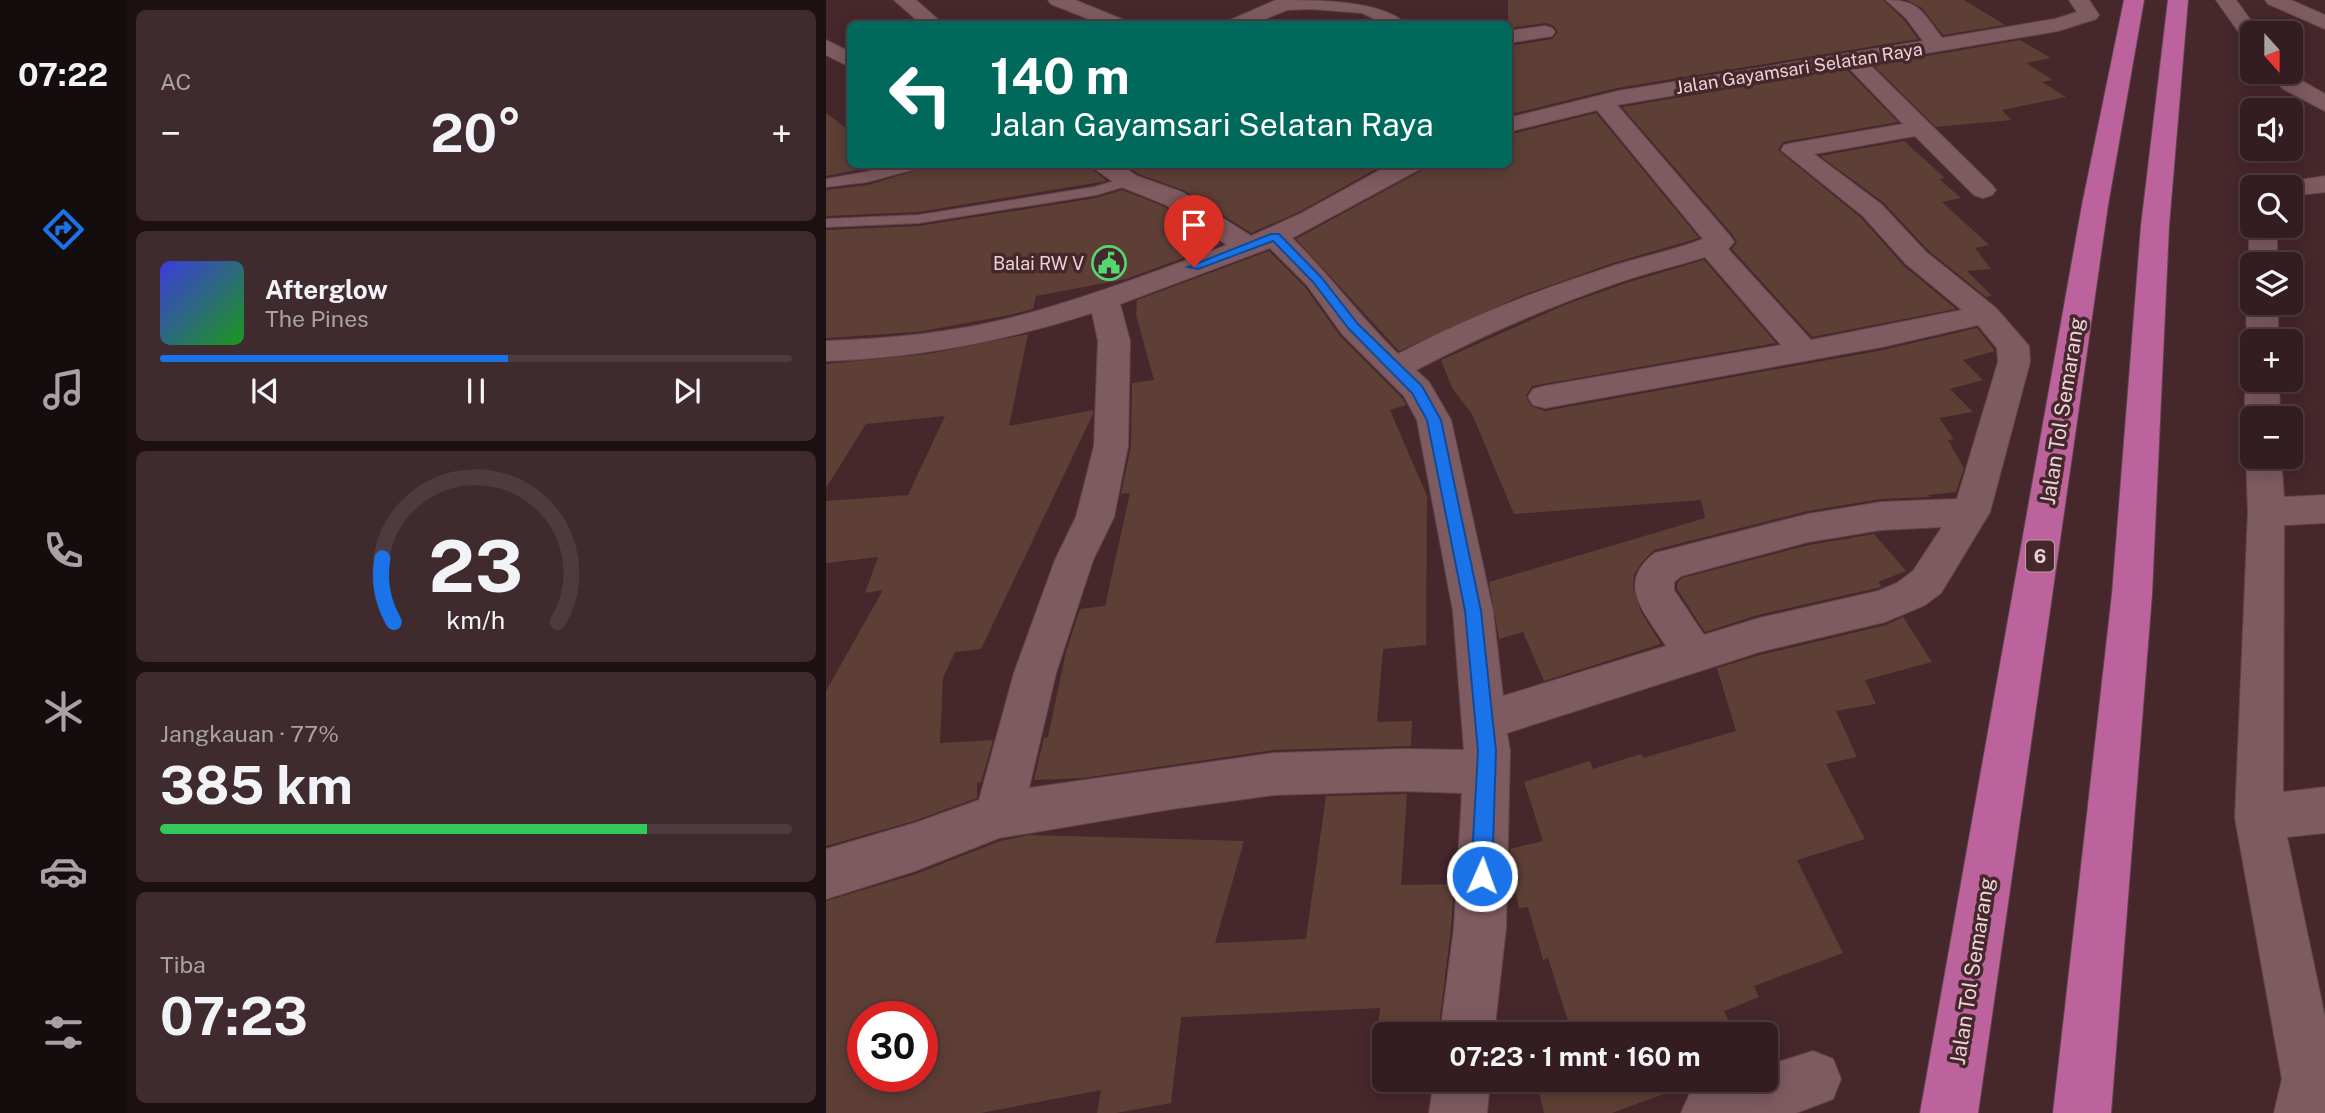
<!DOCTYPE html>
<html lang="id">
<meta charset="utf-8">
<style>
body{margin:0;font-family:"Public Sans",sans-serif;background:#3f2a2e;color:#f1f3f6;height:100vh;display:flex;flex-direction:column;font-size:26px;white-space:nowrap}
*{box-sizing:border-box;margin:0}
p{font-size:23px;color:#a9a2a5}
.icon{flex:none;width:38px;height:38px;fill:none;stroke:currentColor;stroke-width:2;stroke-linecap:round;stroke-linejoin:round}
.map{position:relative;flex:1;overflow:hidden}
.side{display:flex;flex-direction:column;gap:10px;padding:10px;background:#1d1012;width:700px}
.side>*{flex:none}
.top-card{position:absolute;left:21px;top:21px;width:665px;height:147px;border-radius:10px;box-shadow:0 4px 18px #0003,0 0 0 2px #4e3b3f;background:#00695c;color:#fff;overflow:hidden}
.needle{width:46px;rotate:159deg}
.buttons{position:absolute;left:1414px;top:21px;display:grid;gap:14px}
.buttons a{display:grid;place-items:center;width:63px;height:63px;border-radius:10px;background:#341d21;box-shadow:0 4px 18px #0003,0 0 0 2px #4e3b3f;font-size:35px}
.speed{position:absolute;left:21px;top:1001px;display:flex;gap:14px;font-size:35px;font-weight:700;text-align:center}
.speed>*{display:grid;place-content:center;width:91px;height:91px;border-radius:50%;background:#341d21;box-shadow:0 4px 18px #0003,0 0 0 2px #4e3b3f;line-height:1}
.speed .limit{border:10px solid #d22;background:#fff;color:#111}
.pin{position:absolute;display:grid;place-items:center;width:60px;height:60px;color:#fff;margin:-72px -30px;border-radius:50% 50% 50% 0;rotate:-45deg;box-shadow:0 0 7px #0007}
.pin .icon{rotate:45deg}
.me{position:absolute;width:77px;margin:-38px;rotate:2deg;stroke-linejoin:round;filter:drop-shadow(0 0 5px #0008)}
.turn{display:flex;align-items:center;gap:24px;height:147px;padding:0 28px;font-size:32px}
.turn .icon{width:91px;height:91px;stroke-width:2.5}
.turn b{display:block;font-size:49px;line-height:60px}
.big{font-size:52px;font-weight:700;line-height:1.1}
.side .tile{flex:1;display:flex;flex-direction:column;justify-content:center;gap:10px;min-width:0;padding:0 24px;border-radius:10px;background:#3f2a2e}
.side .dial{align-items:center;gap:0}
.dial svg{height:182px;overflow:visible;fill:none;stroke:#4e3b3f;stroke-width:7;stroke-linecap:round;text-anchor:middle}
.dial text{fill:#f1f3f6;stroke:none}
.song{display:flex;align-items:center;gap:21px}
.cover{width:84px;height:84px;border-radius:10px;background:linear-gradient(135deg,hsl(240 70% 55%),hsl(120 70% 35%))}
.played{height:7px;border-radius:4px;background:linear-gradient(90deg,#1a73e8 55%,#4e3b3f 55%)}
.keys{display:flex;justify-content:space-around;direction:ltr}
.heat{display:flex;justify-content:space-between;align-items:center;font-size:38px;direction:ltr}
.charge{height:10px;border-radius:5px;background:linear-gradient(90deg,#34c759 77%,#4e3b3f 0)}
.trip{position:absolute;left:546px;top:1022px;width:406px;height:70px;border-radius:10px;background:#341d21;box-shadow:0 4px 18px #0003,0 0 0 2px #4e3b3f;font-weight:700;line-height:70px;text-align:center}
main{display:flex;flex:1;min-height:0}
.tabs{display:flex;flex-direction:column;width:126px;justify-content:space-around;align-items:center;background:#150c0d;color:#a9a2a5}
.tabs .icon{width:49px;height:49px}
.tabs .selected{color:#1a73e8}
.tabs b{font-size:32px;color:#f1f3f6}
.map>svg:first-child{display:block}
.building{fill:#5e3f35;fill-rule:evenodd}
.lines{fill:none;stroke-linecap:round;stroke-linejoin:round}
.service-casing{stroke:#60464b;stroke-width:2}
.minor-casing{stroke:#60464b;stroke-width:2}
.motorway-casing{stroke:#60464b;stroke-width:2}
.service{fill:#7e5b60;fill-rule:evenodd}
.minor{fill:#7e5b60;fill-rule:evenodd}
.motorway{fill:#bc639d;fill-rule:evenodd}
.route{fill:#1a73e8;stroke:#114b97;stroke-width:2}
.labels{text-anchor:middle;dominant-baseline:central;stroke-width:7;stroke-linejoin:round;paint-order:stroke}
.far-street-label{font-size:18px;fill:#ead4d7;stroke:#46272c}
.far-poi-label{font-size:18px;fill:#ead4d7;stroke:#46272c;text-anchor:end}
.shield{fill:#46272c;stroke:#b9a0a4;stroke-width:2}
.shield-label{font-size:19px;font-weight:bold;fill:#ead4d7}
.street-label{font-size:21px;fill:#ead4d7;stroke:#46272c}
</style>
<main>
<nav class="tabs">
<b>07:22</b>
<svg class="icon selected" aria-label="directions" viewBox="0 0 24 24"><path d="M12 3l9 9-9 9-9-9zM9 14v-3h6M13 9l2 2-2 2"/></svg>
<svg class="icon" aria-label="music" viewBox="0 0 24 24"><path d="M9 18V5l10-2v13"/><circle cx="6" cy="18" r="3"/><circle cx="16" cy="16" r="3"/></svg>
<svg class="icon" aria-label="phone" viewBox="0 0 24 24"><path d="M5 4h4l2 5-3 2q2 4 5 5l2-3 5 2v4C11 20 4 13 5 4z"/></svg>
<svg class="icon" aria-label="climate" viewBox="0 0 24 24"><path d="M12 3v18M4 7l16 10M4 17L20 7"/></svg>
<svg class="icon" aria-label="car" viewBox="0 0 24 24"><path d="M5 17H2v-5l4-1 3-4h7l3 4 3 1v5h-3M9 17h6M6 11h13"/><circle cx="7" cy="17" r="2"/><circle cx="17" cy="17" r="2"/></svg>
<svg class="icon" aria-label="filters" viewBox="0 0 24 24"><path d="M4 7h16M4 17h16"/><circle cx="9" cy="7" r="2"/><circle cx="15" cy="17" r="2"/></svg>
</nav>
<section class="side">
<div class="tile"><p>AC</p>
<div class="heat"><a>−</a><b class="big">20°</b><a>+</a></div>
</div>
<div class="tile">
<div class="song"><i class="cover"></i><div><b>Afterglow</b><p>The Pines</p></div></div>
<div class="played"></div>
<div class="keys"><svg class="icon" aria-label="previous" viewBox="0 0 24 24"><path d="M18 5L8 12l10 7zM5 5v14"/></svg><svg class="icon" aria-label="pause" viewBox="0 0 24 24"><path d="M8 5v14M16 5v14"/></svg><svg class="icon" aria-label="next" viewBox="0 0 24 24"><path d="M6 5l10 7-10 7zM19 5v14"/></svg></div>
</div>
<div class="tile dial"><svg viewBox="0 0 100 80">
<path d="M14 69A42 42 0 1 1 86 69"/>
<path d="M14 69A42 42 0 0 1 9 41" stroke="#1a73e8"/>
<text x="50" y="56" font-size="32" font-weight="700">23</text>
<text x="50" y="72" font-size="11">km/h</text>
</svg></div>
<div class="tile"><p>Jangkauan · 77%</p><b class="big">385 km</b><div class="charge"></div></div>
<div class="tile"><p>Tiba</p><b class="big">07:23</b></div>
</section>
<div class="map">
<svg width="1499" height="1113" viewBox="0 0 1499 1113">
<rect width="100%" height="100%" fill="#46272c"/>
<g class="building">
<path d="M682 0H1057L1078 20 1092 39 791 88 682 115V46L726 39 732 32 728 26 720 23 682 28Z"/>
<path d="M1081 0H1138L1179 25 1117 35 1096 8Z"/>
<path d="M1194 40 1225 58 1200 63 1227 80 1216 82 1240 97 1176 110 1185 120 1110 127 1047 65Z"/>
<path d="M1020 69 1072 122 957 142 952 150 1035 218 1078 266 1130 309 986 337 906 249 911 242 906 234 796 107Z"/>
<path d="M0 113 24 131V164H65L0 176Z"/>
<path d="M770 113 873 238 787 263 697 295 573 351 470 239 595 171 599 164H682V135Z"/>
<path d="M1078 141 1119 178 1113 179 1135 198 1116 202 1163 245 1149 248 1165 269 1141 271 1166 296 1160 297 1102 250 1057 202 994 156Z"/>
<path d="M111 164H260L281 181 93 212 0 216V190L42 185Z"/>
<path d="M298 164H559L473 212 425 233 357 190 312 174Z"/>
<path d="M296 190 337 206 395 244 300 279 210 296 207 309 183 315 92 332 0 338V230L93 226 270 198Z"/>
<path d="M443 251 479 287 514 336 576 398 580 405 564 410 601 496 600 645 557 649 551 722 586 721 585 746 448 750 257 778 208 780 218 738 222 737 240 652 254 609 279 606 304 493 295 494 305 446 306 383 328 380 310 315 311 300Z"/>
<path d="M878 260 950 343 706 386 700 396 705 406 719 411 1057 350 1151 328 1169 351 1137 360 1157 380 1124 389 1147 412 1113 418 1128 439 1122 440 1138 468 1130 492 1102 495 1104 497 1055 499 982 511 828 550 815 563 808 575 807 588 815 612 835 644 718 681 697 632 673 639 663 582 879 518 875 500 688 514 646 414 626 388 615 360 741 304 803 282Z"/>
<path d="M202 334 183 426 267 410V414L155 649 129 652 117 678 114 743 167 740 155 782 151 783V798L88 821 0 846V691L57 590 39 593 52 557 0 563V501L82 495 119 416 40 424 0 488V364L102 354Z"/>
<path d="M1048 534 1080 571 1052 582 1056 587 1051 588 932 615 879 632 851 589V583L856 578 983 545Z"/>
<path d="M1077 617 1106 662 1039 680 1050 704 1010 711 1031 757 1000 764 1039 839 971 860 1017 953 928 986 933 997 898 1011 903 1022 875 1034H724L744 1027 722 958 717 960 702 907 693 908 684 863V849L717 841 698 782 764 761 767 769 815 754 817 758 910 731 891 668 934 655 1060 625Z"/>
<path d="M577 794H581L575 885 628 884 625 928 612 1034H551L554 1008 355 1017 345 1103 290 1113H271L275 1090 155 1113H0V901L90 874 174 841 204 835 418 841 389 943 480 939 500 796ZM37 1017H96V1076H37Z"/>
<path d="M710 1080H846L849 1090 786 1113H718Z"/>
</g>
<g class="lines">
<g class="service-casing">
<g id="service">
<path d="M83 164H109L41 182 0 187V179Z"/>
<path d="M302 177 309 181 307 184 270 195 93 223 0 227V219L93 215 268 187Z"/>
</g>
</g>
<g class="minor-casing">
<g id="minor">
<path d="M68 0H90L117 24H95Z"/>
<path d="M222 0H249L298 20 301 24H275L225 4Z"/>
<path d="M450 0C488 0 556 0 580 24H559L536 13 485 9 461 10 427 24H401L404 20Z"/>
<path d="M1060 0C1094 0 1097 13 1116 38L1229 19 1251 12 1243 0H1263L1273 15 1270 19 1232 31 1042 63 1166 185 1170 190 1166 195 1157 198 1148 195 1089 136 988 154 1055 204 1100 252 1170 308 1203 346 1204 362 1164 512 1115 593 1099 605 1059 622 933 652 681 733 684 751 680 928 668 1034H614L628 928 636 793 577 791 448 795 346 809 173 838 89 871 0 899V849L89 823 153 800 188 673 229 560 250 517 268 446 272 341 266 313C179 341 92 358 0 361V341C62 339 124 333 184 318 259 299 330 271 401 245L338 204 293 186 262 164H293L311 176 356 192 425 236 474 214 565 164H597L594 169 466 238C504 275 534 317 572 354 637 320 706 292 775 270 808 258 844 252 877 239L771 110 682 132V118L792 91 1097 41 1080 18ZM1021 66 1077 124 967 143 958 145 955 150 1037 216 1080 264 1136 310 985 340 902 249 908 242 904 236 791 105ZM444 248 481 285 516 334 578 396 591 420 627 611 638 750 577 749 448 753 203 788 230 673 267 560 288 517 302 446 304 341 294 304ZM879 257 955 345 719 386 707 389 702 397 707 405 719 408 1056 347 1152 325 1171 348 1172 362 1131 499 1055 502 982 514 829 553C788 584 820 613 840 646L677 696 667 611 625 420 603 382 590 370C655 336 722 307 791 283 820 273 850 266 879 257ZM1116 527 1087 571 1071 583 1052 591 933 618 878 635 848 590V582L855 576 982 542 1055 530Z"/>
<path d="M1390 0H1410L1434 33H1426V43L1419 41Z"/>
<path d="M1439 0H1465L1499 15V29L1442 4Z"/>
<path d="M719 26 726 28 729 32 726 36 682 43V31Z"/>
<path d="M0 40 24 52V67L0 55Z"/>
<path d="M1465 71 1473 79 1499 94V111L1457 89 1443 72Z"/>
<path d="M1499 176V192L1465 196V187H1453L1456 183Z"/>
<path d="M1426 222V226H1451V264H1426V269L1423 264V226Z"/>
<path d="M1426 297V303H1452V341H1426V348C1419 337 1418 308 1426 297Z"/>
<path d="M1426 372V380H1453L1454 418H1426V426C1416 415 1417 384 1426 372Z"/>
<path d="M1426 448V457H1455L1458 497 1499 495V523L1458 525 1457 792 1499 787V833L1461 837 1499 1017V1113H1448L1456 1079 1409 818 1422 512 1420 457Z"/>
<path d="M987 1051 1007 1059 1015 1079 1007 1099 970 1113H855L864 1093 898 1080H940V1066Z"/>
<path d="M608 1080H664L661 1113H603Z"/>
</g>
</g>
<g class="motorway-casing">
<g id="motorway">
<path d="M1298 0H1318L1282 205 1152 1113H1094L1256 205Z"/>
<path d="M1342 0H1362L1343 226 1326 594 1285 1113H1227L1286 594 1315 226Z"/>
</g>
</g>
<use href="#service" class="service"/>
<use href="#minor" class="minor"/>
<use href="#motorway" class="motorway"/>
</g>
<path class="route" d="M445 234H453L495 277 532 324 596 386 615 420 655 611 670 751 666 876 663 883 656 886 648 883 645 876 652 751 639 611 601 420 586 393 523 329 487 282 447 241 372 269 362 267Z"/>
<defs>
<g id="civic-ring" transform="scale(1.75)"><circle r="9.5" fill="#46272c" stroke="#56d671" stroke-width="1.5"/><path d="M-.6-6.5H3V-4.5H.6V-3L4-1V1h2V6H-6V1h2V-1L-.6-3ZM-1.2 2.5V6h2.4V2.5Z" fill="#56d671"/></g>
</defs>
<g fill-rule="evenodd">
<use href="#civic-ring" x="283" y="263"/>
</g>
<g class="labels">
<g class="far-street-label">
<text transform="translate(973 68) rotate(-9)">Jalan Gayamsari Selatan Raya</text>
</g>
<g class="far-poi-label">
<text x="258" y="263">Balai RW V</text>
</g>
<rect class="shield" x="1200" y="540.5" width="28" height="31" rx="5"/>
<g class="shield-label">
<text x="1214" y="556">6</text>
</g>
<g class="street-label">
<text transform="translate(1236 411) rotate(-81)">Jalan Tol Semarang</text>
<text transform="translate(1146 971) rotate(-81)">Jalan Tol Semarang</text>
</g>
</g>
</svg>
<div class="buttons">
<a><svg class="needle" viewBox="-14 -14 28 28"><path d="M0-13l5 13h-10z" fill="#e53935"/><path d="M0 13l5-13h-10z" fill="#a9a2a5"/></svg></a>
<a><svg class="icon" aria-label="sound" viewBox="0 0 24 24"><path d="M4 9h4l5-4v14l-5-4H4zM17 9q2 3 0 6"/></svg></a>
<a><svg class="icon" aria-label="search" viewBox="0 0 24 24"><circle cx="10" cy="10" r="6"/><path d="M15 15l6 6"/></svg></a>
<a><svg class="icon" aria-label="layers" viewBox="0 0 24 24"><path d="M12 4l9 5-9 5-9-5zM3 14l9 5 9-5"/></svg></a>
<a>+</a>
<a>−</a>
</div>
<div class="speed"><div class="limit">30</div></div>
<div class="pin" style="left:368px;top:267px;background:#d93025"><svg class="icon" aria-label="arrive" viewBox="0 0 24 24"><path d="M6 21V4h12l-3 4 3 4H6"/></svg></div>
<svg class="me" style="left:656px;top:876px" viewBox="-20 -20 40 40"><circle r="17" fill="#1a73e8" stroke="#fff" stroke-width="3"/><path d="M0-11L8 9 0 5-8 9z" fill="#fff"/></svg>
<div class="trip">07:23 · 1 mnt · 160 m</div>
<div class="top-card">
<div class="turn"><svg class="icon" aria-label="left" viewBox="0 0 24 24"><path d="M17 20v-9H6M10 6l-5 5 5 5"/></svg><div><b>140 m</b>Jalan Gayamsari Selatan Raya</div></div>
</div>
</div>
</main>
